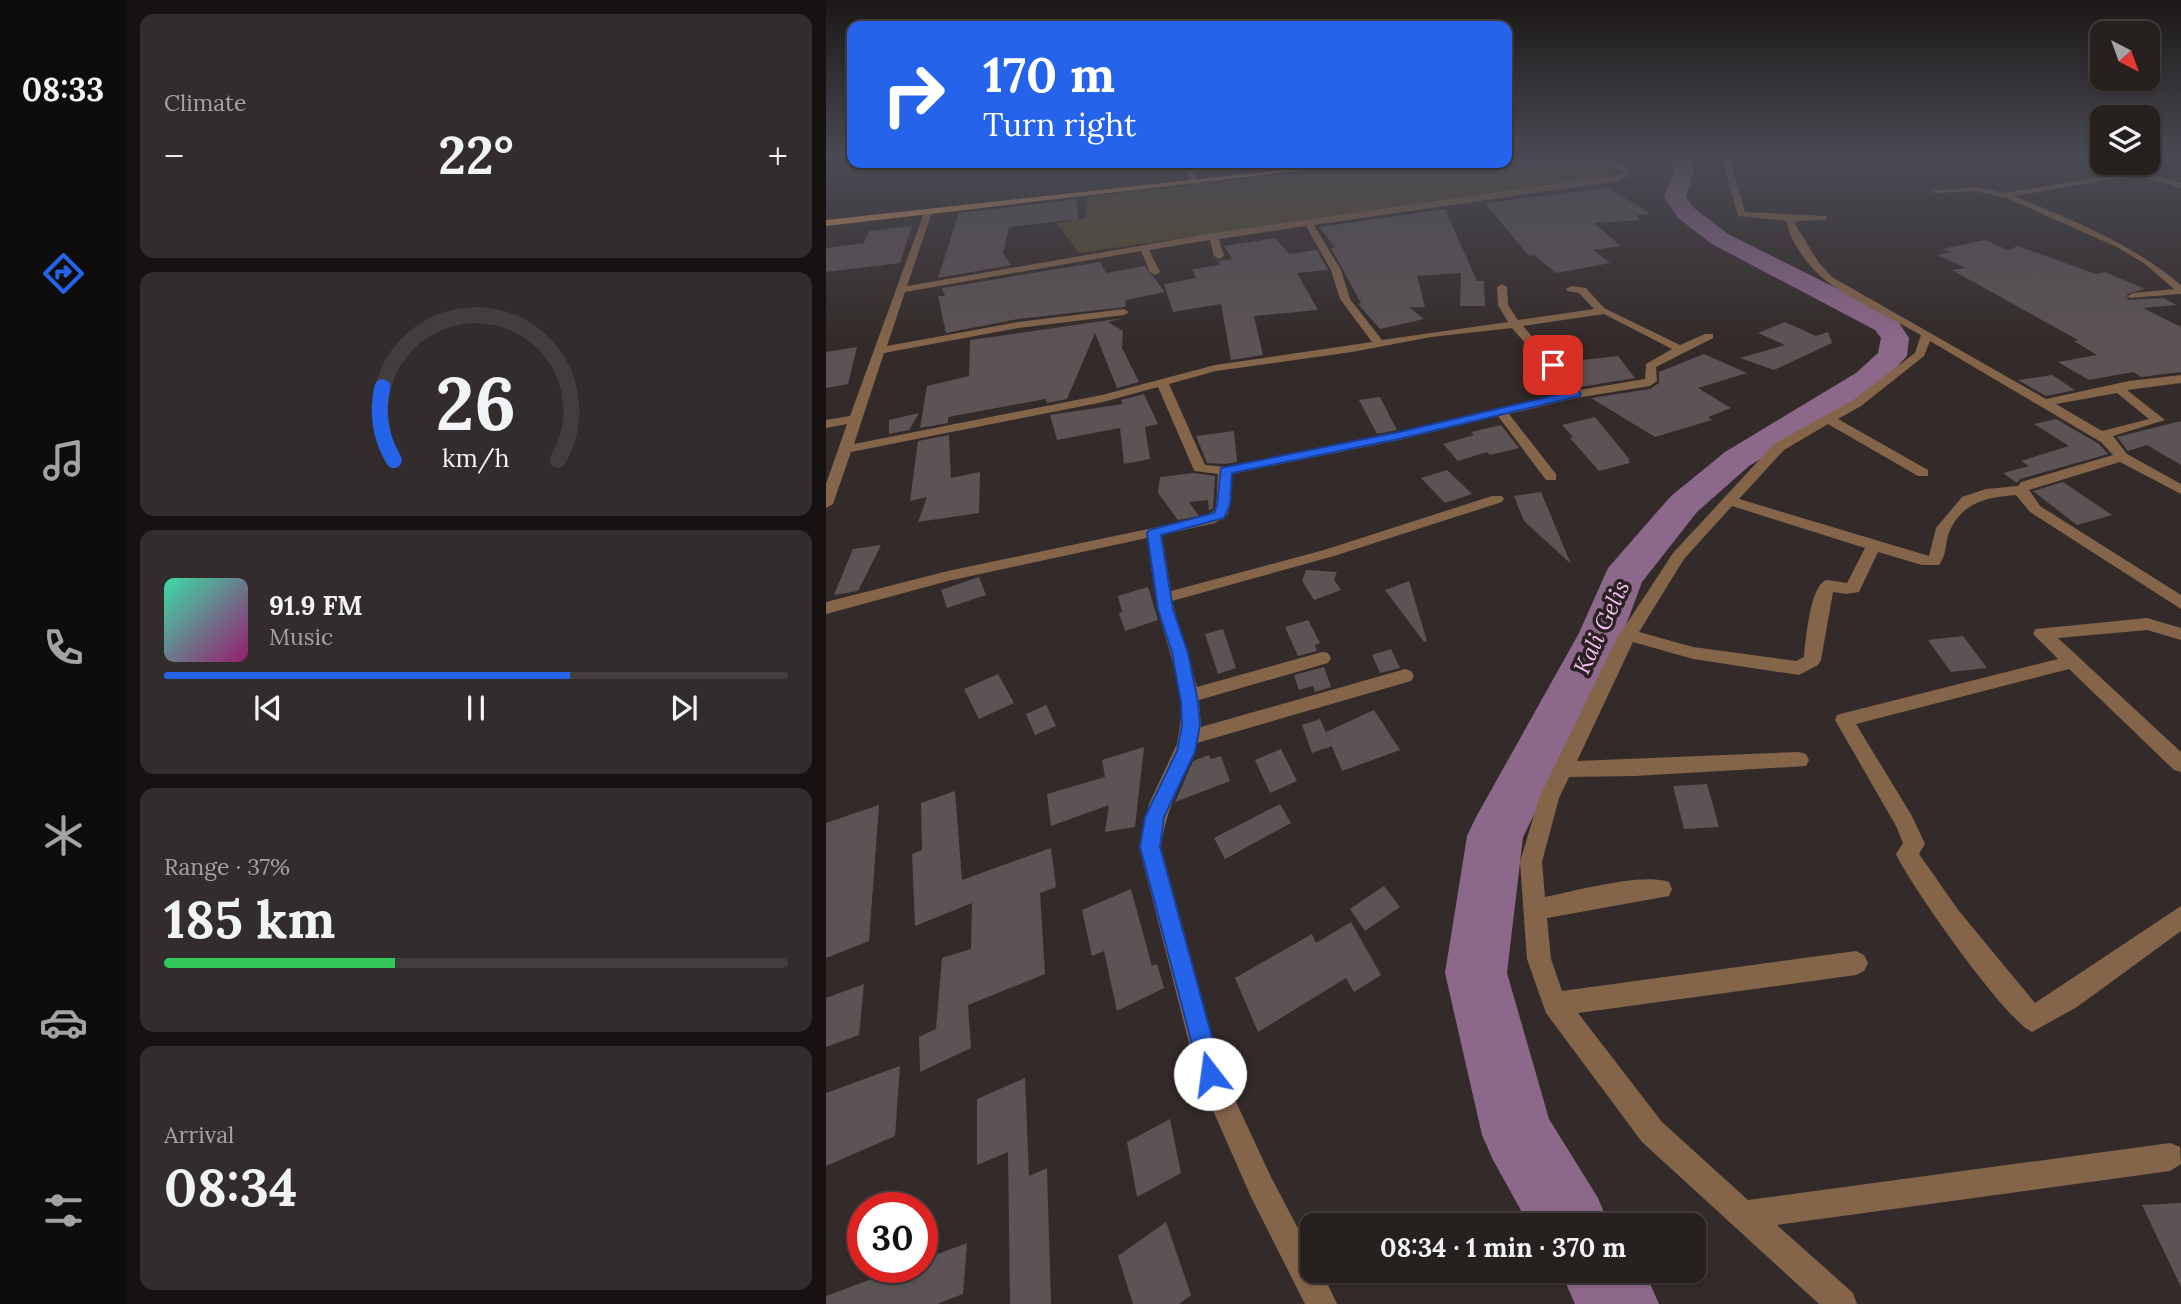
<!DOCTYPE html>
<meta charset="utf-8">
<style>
body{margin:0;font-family:Lora,serif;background:#322d2c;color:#f1f3f6;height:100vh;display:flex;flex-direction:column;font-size:26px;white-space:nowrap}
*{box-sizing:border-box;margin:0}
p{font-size:23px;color:#a4a3a4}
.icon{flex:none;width:38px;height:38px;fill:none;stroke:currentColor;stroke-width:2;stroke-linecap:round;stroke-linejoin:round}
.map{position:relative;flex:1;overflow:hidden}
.sheet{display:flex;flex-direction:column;gap:14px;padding:14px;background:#151211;width:700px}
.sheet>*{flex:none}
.hud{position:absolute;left:21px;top:21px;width:665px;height:147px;border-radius:14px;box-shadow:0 2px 5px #0004,0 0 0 2px #423e3d;background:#2563eb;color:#fff;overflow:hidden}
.needle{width:46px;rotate:139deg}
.buttons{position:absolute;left:1264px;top:21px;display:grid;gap:14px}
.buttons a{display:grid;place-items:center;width:70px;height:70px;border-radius:14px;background:#26201f;box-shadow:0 2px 5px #0004,0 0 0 2px #423e3d;font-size:35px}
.speed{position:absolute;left:21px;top:1192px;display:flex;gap:14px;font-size:35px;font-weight:700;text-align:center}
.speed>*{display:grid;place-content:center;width:91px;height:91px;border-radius:50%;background:#26201f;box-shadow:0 2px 5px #0004,0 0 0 2px #423e3d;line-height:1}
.speed .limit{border:10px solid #d22;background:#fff;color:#111}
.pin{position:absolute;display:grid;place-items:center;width:60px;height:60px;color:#fff;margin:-30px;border-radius:14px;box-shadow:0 4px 10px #0006}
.me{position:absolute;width:77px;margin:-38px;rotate:345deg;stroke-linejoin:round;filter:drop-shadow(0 0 5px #0008)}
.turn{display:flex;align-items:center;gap:24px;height:147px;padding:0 21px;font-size:32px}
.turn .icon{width:91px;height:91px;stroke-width:2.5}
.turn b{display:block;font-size:49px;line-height:60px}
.big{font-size:52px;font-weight:800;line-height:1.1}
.sheet .widget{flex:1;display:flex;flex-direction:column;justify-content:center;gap:10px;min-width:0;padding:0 24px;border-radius:14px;background:#322d2c}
.sheet .dial{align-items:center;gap:0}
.dial svg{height:182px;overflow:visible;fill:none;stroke:#423e3d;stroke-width:7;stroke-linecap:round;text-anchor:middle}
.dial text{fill:#f1f3f6;stroke:none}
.song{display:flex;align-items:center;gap:21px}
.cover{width:84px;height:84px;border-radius:10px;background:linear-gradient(135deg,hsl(160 70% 55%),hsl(320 70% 35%))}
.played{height:7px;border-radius:4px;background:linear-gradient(90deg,#2563eb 65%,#423e3d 65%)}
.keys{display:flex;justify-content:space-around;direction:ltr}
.heat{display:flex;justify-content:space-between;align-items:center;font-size:38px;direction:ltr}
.charge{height:10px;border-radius:5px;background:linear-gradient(90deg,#34c759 37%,#423e3d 0)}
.trip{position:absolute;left:474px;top:1213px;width:406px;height:70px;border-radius:14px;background:#26201f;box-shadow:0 2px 5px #0004,0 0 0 2px #423e3d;font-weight:800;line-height:70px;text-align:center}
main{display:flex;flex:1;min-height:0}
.tabs{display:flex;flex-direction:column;width:126px;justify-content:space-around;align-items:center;background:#0f0d0c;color:#a4a3a4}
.tabs .icon{width:49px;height:49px}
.tabs .active{color:#2563eb}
.tabs b{font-size:32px;color:#f1f3f6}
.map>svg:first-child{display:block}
.green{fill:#564c2c}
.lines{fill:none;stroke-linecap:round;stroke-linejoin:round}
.river{fill:#8c688b;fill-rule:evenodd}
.building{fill:#5c5355}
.minor{fill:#85654a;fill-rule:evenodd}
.major{fill:#dd9b61;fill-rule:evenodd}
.route{fill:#2563eb;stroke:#184099;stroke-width:2}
.labels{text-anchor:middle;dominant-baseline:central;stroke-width:7;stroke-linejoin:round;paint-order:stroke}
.water-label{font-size:23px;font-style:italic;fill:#f9bef6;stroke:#29211f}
</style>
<main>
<nav class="tabs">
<b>08:33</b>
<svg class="icon active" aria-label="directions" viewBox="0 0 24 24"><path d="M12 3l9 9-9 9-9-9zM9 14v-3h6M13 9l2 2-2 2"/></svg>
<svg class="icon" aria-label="music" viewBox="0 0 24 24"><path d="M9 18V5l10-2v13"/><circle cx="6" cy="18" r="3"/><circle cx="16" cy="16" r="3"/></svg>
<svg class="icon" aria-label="phone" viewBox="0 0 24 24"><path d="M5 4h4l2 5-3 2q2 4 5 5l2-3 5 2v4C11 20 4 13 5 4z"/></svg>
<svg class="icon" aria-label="climate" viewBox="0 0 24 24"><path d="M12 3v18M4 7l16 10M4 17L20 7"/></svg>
<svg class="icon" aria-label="car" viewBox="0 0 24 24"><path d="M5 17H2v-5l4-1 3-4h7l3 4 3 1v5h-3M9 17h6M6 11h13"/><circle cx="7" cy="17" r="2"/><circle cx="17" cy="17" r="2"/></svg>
<svg class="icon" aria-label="filters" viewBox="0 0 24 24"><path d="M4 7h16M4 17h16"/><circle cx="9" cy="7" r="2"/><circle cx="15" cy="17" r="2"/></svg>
</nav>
<section class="sheet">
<div class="widget"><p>Climate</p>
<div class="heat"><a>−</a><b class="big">22°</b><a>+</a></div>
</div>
<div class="widget dial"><svg viewBox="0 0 100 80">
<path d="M14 69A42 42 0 1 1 86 69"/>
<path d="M14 69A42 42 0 0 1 9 37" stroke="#2563eb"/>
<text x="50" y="56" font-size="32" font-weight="700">26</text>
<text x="50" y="72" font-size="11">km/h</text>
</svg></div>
<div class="widget">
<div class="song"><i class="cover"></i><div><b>91.9 FM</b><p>Music</p></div></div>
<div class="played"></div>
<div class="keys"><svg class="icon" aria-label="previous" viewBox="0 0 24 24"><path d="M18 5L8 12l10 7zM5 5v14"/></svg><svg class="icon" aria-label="pause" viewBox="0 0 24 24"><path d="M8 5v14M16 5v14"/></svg><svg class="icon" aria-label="next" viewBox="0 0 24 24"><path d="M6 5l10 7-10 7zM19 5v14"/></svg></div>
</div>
<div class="widget"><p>Range · 37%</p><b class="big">185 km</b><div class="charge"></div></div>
<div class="widget"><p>Arrival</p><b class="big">08:34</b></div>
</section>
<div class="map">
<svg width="1355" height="1304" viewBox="0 0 1355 1304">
<rect width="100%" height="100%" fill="#332b29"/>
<path class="green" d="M681 159H775L793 167 774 178 253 253 231 223 260 218 261 197 555 163H681Z"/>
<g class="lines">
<g class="river">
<path d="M845 159H864L868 171 860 197 868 208 902 234 1070 318 1083 338 1081 356 1052 387 923 466 871 512 816 582 797 633 697 837 681 973 723 1119 772 1198 783 1225H703L667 1160 656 1135 619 973 641 836 649 819 753 633 782 568 845 496 899 452 1030 373 1052 353 1055 338 1049 330 886 244 852 218 838 197 848 171Z"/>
<path d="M734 1270H818L833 1304H749Z"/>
</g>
</g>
<g class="building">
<path d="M783 188 825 214 810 215 814 220 768 223 795 246 767 250 784 263 730 273 708 255 703 256 659 203Z"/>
<path d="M251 199 252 219 183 227 177 253 185 265 112 278 133 213Z"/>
<path d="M619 209 651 281H658L659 306H634L635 273 591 276 599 307H583L598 319 554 329 532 304 535 303 505 248 509 247 493 227Z"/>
<path d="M86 226 74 263 0 272V248L38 243 43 231Z"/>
<path d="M449 238 463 254 491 250 502 270 471 273 492 310 428 316 437 355 405 360 395 304 347 312 338 284 370 278 366 269 394 265 392 261 406 259 398 246Z"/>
<path d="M1159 240 1182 250 1192 246 1270 274 1279 272 1319 289 1301 294 1302 300 1337 298 1351 305 1317 308 1355 327V372L1315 377 1307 372 1263 380 1232 362 1271 355 1248 341 1252 340 1126 270 1139 268 1112 255 1125 252 1116 249Z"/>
<path d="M274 262 280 273 319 266 339 292 300 300 299 307 192 319 120 333 112 296H119L116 288Z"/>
<path d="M298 318 282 322 297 331 296 348 313 382 291 388 269 333 241 399 221 403 219 399 122 417V423L94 428 101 386 143 376 144 340Z"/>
<path d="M959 322 990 336 1002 332 1006 343 948 370 914 358 959 345 932 333Z"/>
<path d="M31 347 22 384 0 388V352Z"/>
<path d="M878 354 921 373 872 388 905 408 882 417 886 420 829 437 765 398 824 389 833 383V372Z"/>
<path d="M792 356 809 378 754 387 741 372H745L739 362Z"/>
<path d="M1226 375 1249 390 1220 396 1192 380Z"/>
<path d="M318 394 332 424 319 427 324 459 298 464 294 428 231 440 224 415 297 404 295 400Z"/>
<path d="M554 397 571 430 551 434 533 400Z"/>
<path d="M93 413 83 430 63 434V420Z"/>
<path d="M769 417 804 460H802L804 463 773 471 744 438 747 437 736 425Z"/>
<path d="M1230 419 1273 444 1282 454 1194 479 1191 483 1177 473 1203 466 1195 461 1243 446 1208 424Z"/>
<path d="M1355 421V465L1321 445 1302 451 1291 437Z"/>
<path d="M675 425 693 448 664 455 661 452 632 461 617 444 648 435 645 432Z"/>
<path d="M408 431 411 462 399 464 381 463 370 436Z"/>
<path d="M123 435 125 478 154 472 153 513 92 522 101 497 84 501 92 441Z"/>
<path d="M621 470 646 494 619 503 595 478Z"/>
<path d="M368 473 389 476 387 508 383 511 382 500 363 502 373 516 352 520 332 493 334 477Z"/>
<path d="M1237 482 1286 515 1251 525 1207 491Z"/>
<path d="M715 492 745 564 698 521 688 496Z"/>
<path d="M55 545 32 591 8 595 27 549Z"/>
<path d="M480 570 511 572 508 580 515 590 488 600 476 581Z"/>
<path d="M153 577 160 595 121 608 115 590Z"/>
<path d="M583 581 601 641 598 642 559 590Z"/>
<path d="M322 587 332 620 299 631 293 613 296 612 292 596Z"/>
<path d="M482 620 494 643 489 645 491 651 472 656 459 627Z"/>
<path d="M397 629 410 668 392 674 379 634Z"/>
<path d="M1137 636 1161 668 1125 672 1102 640Z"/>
<path d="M565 649 574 668 554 673 546 655Z"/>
<path d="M498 667 505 687 489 692 487 686 473 690 468 675Z"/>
<path d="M172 674 188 703 153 719 138 689Z"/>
<path d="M220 705 230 726 209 735 200 714Z"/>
<path d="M548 710 574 750 516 771 500 732Z"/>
<path d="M494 719 506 746 486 753 476 725Z"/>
<path d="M318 747 309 827 279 832 283 805 225 826 221 794 279 777 276 760Z"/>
<path d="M455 749 471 781 444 793 429 760Z"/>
<path d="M383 755 385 759 395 756 404 781 349 802 367 761Z"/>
<path d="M881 784 893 827 858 829 847 786Z"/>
<path d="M129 791 136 880 225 848 230 887 214 893 219 974 142 1005 145 1048 94 1072 93 1037 110 1029 116 958 145 949 146 903 89 926 86 854 96 850 95 803Z"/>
<path d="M454 804 465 823 399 859 388 838Z"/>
<path d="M53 805 43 941 0 958V823Z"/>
<path d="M558 886 574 907 539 931 524 909Z"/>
<path d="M305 889 326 966 331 964 338 988 291 1011 278 951 266 956 256 910Z"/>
<path d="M525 922 555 975 528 992 520 978 432 1032 409 978 486 934 490 943Z"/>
<path d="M38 984 33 1035 0 1047V998Z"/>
<path d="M74 1066 69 1136 0 1166V1093Z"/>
<path d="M199 1078 203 1176 221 1168 225 1304H184L182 1152 151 1165V1099Z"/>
<path d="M344 1119 355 1173 311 1197 301 1142Z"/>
<path d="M1355 1203V1287L1316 1205Z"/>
<path d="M340 1222 365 1295 353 1304H307L292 1256Z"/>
<path d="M141 1243 137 1294 111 1304H0V1296L78 1267H96V1260Z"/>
</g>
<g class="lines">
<g class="minor">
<path d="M776 159C788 159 800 163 804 175L792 181 488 225 515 270 524 299 556 340 682 322 672 305 671 287 676 284 681 287 682 305 692 320 768 309 753 293 741 291 740 289 745 286 760 288 778 308 854 345 879 334H887V338L830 367 831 381 824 386 750 398 683 414 730 474V480H720L672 416 573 440 406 474 402 514 389 523 336 535 345 591 498 550 666 496H676L678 499 676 502 508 556 346 601 371 687 496 652 502 653 505 658 502 663 373 700 375 727 579 669 585 671 588 676 585 681 371 743C357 783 341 803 335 847L396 1072 445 1177 486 1255V1270H495L511 1304H479L425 1197 371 1074 313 847 323 804 351 744 356 712 352 681 331 607 321 538 122 581 0 614V602L122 571 379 517 390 509 392 474 369 471 367 468 332 387 277 402 25 452 7 504 0 508V484L21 424 0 428V420L24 416 99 210 106 212 81 286 388 233 796 174 795 170ZM480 226 505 270 514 299 546 342 389 365 276 395 28 444 58 353 192 328 298 315 303 312 298 309 192 322 61 346 79 292 315 251 324 272 329 275 334 272 323 250 384 240 388 256 393 259 398 256 393 239ZM778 314 846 349 820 364 819 379 753 390 697 326ZM686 328 742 392 573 432 399 467 379 465 343 384 390 371 526 352 605 337Z"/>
<path d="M896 159H904L919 212 1000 216V220L970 221 969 224 993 263 1006 277 1220 399 1303 381 1355 375V383L1301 390 1339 420 1287 436 1301 454 1355 484V494L1294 462 1203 490 1214 506 1355 595V609L1204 512 1190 495C1163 497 1139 501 1125 528 1118 541 1122 553 1113 565H1096L1052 552 1033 592 1020 594 1007 592 995 660 992 665 973 675 867 659 807 642 751 761 973 752 980 754 983 760 980 766 809 776 743 777 733 798 716 862 719 897C748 891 818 872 843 882L846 889 843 896 721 918 725 959 736 991 1030 951 1038 955 1042 963 1038 971 1030 975 752 1013 836 1122 922 1200 1344 1143 1354 1147 1355 1164 1344 1171 951 1225 1027 1293 1031 1304H993L816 1142 720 1013 701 959 694 862 713 798 790 640 847 553 948 444 1027 400 1089 353 1095 335C1067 319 1023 299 999 280 984 268 962 240 961 221L912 216ZM1104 341 1275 442 1287 455 1195 482 1192 486 1160 489 1136 497 1110 528 1103 556 913 499 958 450 1002 424 1092 476H1102V470L1012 419 1035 406 1098 356ZM1291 393 1323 419 1276 431 1230 404ZM906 506 1039 548 1021 583 1001 580C984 584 980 640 978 657L970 661 867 647 813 632 858 559Z"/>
<path d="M1276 162 1286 163 1355 183V188L1312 175 1189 196C1251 223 1302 241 1355 285V294L1303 298 1302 296 1307 293 1348 289 1319 264 1291 247 1181 198 1149 191 1109 193 1105 191 1149 187 1178 193 1302 172Z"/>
<path d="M354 163H362L374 184H368Z"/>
<path d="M1321 618 1355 628V640L1321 630 1232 638 1355 752V772L1348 770 1243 669 1030 724 1086 816 1099 844 1093 854 1133 911 1209 1003 1355 906V931L1251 1007 1206 1032C1180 1021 1084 885 1070 854L1077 843 1070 826 1009 720 1011 715 1018 713 1232 659 1210 637 1207 633 1210 629Z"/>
</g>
<path class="major" d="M519 163H541L0 226V220Z"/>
</g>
<linearGradient id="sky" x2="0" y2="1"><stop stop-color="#1c1817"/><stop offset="0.46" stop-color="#4a4a54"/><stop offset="1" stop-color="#4a4a54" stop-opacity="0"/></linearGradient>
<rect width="1355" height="342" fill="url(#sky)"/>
<path class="route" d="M724 363H731L755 394 754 396 573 439 406 473 404 505 398 518 335 535 347 609 362 653 372 702 374 725 369 752 338 817 334 847 396 1074 393 1082 384 1086 376 1082 314 847 319 817 351 751 356 725 355 702 346 653 332 609 321 533 323 530 388 513 391 505 395 468 573 432 743 392 722 365Z"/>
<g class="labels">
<g class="water-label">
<text transform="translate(775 627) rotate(-65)">Kali Gelis</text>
</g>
</g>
</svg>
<div class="buttons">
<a><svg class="needle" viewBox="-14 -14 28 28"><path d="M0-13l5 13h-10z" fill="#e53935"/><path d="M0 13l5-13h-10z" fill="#a4a3a4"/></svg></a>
<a><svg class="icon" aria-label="layers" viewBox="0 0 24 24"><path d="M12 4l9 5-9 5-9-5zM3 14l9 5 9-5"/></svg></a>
</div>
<div class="speed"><div class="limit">30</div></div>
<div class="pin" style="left:727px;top:365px;background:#d93025"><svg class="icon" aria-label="arrive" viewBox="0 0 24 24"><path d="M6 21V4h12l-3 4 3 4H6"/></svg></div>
<svg class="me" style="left:384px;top:1074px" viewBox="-20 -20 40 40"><circle r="19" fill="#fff"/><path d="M0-13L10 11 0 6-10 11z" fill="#2563eb"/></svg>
<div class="trip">08:34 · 1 min · 370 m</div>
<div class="hud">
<div class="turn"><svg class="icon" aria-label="right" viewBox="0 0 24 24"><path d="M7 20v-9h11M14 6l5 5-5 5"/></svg><div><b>170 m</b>Turn right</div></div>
</div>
</div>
</main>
